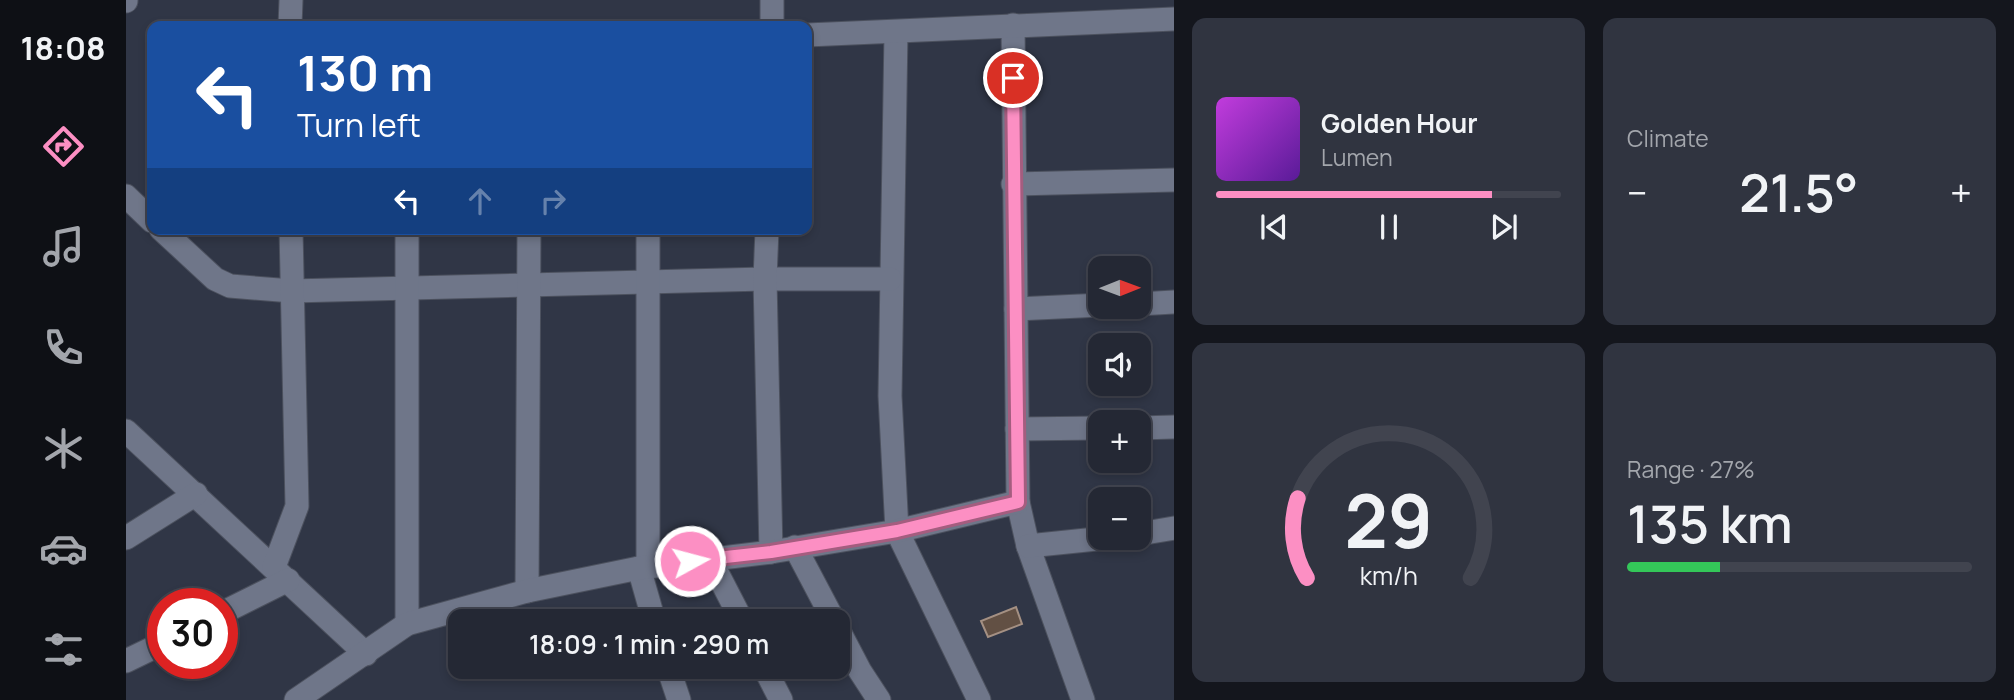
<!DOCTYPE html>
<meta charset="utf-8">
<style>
body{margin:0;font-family:Manrope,sans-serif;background:#303440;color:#f1f3f6;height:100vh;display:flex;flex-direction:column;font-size:26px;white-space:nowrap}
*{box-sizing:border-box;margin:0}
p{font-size:23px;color:#a3a6ac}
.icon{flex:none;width:38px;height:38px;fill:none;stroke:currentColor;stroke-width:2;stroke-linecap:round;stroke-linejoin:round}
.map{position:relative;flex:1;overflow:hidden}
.panel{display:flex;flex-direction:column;gap:18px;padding:18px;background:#14161d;width:840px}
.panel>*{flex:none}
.banner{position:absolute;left:21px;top:21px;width:665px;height:214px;border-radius:14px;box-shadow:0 4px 10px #0003,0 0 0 2px #41444f;background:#1a4fa0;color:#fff;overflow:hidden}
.needle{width:46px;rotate:89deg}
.tools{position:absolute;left:962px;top:256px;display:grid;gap:14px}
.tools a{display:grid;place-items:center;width:63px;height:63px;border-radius:14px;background:#242834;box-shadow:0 4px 10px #0003,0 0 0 2px #41444f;font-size:35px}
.speed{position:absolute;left:21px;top:588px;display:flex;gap:14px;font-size:35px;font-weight:700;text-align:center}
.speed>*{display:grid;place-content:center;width:91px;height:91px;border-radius:50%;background:#242834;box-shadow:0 4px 10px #0003,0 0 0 2px #41444f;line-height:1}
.speed .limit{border:10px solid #d22;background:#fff;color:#111}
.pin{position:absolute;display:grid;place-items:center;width:60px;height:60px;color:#fff;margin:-30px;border:4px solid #fff;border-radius:50%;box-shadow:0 2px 7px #0007}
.me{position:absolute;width:77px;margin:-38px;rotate:83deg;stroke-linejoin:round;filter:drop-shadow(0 0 5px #0008)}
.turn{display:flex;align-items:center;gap:24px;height:147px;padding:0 35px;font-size:32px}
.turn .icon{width:91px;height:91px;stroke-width:2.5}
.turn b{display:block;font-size:49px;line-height:60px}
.lanes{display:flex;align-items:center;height:66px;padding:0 35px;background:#0003;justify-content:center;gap:35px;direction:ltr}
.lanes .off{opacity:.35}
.big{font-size:52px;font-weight:600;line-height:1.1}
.panel .card{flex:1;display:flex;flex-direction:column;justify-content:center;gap:10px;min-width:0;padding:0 24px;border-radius:14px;background:#303440}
.panel .dial{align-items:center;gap:0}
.dial svg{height:182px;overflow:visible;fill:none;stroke:#41444f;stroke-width:7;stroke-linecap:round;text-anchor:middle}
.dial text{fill:#f1f3f6;stroke:none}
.song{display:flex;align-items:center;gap:21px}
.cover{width:84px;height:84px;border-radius:10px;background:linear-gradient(135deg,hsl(290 70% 55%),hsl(270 70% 35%))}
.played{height:7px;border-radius:4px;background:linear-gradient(90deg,#fc8fc3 80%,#41444f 80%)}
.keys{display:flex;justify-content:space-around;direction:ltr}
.heat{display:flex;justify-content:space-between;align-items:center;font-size:38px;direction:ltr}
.charge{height:10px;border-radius:5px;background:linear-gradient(90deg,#34c759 27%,#41444f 0)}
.panel .tiles{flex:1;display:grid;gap:18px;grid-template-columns:repeat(2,1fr)}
.trip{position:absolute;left:322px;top:609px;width:402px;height:70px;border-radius:14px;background:#242834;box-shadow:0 4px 10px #0003,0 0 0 2px #41444f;font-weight:600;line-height:70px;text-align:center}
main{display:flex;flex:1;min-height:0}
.tabs{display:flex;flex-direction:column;width:126px;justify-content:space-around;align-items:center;background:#0e1015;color:#a3a6ac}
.tabs .icon{width:49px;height:49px}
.tabs .active{color:#fc8fc3}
.tabs b{font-size:32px;color:#f1f3f6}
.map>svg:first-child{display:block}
.building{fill:#625044;stroke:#a49083;stroke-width:2}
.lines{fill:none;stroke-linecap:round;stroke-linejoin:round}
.minor-casing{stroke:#4c515e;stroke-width:25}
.minor{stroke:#6f7689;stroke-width:23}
.route-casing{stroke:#a45d7f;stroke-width:18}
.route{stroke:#fc8fc3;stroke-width:12}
</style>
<main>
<nav class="tabs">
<b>18:08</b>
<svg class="icon active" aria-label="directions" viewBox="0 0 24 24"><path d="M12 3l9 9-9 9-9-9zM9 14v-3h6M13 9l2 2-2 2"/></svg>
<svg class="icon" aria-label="music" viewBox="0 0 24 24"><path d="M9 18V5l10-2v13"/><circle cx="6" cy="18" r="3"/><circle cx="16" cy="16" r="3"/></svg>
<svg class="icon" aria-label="phone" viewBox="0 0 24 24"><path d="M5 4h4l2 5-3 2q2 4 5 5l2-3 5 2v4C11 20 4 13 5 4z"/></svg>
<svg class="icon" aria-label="climate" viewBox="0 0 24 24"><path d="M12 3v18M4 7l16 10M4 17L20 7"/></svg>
<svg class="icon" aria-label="car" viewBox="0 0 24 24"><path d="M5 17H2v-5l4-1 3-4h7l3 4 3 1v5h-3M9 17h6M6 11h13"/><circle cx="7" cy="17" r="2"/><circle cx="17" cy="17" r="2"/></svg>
<svg class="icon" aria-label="filters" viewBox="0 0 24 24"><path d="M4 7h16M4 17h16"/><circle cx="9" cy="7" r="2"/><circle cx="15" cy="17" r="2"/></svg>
</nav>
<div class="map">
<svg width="1048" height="700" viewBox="0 0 1048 700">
<rect width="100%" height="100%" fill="#303646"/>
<path class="building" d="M890 607 896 624 862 637 855 621Z"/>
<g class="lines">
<g class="minor-casing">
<g id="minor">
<path d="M0 1V0"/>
<path d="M887 25 892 502 902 546 957 700"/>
<path d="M164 26 165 0"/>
<path d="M646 26V0"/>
<path d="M770 32 764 396 771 531 853 700"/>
<path d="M681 35 1048 19"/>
<path d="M887 184 1048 180"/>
<path d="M0 196 26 221"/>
<path d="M35 229 89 279 104 286 166 291 639 279H764"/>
<path d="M641 229 639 279 645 552"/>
<path d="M1013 304 1048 302"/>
<path d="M890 309 975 305"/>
<path d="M1013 428 1048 427"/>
<path d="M891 429 975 428"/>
<path d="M0 431 240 654"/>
<path d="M1013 534 1048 528"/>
<path d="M0 538 70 494"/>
<path d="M902 546 990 537"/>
<path d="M669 547 708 621"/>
<path d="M584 559 616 621"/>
<path d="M148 567 171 506 165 229"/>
<path d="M522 567V229"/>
<path d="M513 568 528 621"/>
<path d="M401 591 403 229"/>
<path d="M96 613 162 580"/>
<path d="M281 624V229"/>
<path d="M712 629 734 671 753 700"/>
<path d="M0 661 37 643"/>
<path d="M542 667 553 700"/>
<path d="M638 667 655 700"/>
<path d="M170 700 281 624 401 591 513 568 645 552 771 531 892 502"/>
</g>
</g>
<use href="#minor" class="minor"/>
</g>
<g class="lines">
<g class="route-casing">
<path id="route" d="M564 561 645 552 771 531 892 502 887 78"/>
</g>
<use href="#route" class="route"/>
</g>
</svg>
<div class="tools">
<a><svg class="needle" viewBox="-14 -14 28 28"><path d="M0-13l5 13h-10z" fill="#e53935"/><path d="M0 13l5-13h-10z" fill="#a3a6ac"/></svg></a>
<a><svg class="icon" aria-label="sound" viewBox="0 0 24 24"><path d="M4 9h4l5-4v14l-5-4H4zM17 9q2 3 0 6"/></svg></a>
<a>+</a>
<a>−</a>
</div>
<div class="speed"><div class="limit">30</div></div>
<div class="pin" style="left:887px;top:78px;background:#d93025"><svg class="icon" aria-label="arrive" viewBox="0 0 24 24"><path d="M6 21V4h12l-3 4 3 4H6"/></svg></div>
<svg class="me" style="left:564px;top:561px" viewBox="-20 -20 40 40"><circle r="17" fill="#fc8fc3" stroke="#fff" stroke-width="3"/><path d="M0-11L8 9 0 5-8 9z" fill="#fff"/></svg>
<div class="trip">18:09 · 1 min · 290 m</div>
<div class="banner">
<div class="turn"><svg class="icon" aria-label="left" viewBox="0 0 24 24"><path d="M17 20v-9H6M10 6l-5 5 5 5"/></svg><div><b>130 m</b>Turn left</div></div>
<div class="lanes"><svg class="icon" aria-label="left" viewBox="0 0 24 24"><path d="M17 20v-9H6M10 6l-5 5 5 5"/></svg><svg class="icon off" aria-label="ahead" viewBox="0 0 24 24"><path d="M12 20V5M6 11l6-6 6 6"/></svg><svg class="icon off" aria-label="right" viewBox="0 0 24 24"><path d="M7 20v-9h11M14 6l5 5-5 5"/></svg></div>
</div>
</div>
<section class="panel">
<div class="tiles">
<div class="card">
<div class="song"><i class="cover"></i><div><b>Golden Hour</b><p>Lumen</p></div></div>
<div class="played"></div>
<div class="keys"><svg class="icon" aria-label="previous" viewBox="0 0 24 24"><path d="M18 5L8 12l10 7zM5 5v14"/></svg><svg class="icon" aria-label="pause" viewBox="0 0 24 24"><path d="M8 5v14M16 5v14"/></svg><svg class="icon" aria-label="next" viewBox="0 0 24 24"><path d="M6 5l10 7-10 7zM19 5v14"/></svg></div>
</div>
<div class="card"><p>Climate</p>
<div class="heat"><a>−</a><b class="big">21.5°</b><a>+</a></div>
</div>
<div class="card dial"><svg viewBox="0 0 100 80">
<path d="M14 69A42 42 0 1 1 86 69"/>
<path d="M14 69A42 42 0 0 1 10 34" stroke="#fc8fc3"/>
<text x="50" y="56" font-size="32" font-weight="700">29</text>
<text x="50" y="72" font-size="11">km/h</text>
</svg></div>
<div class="card"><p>Range · 27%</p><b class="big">135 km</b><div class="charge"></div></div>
</div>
</section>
</main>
